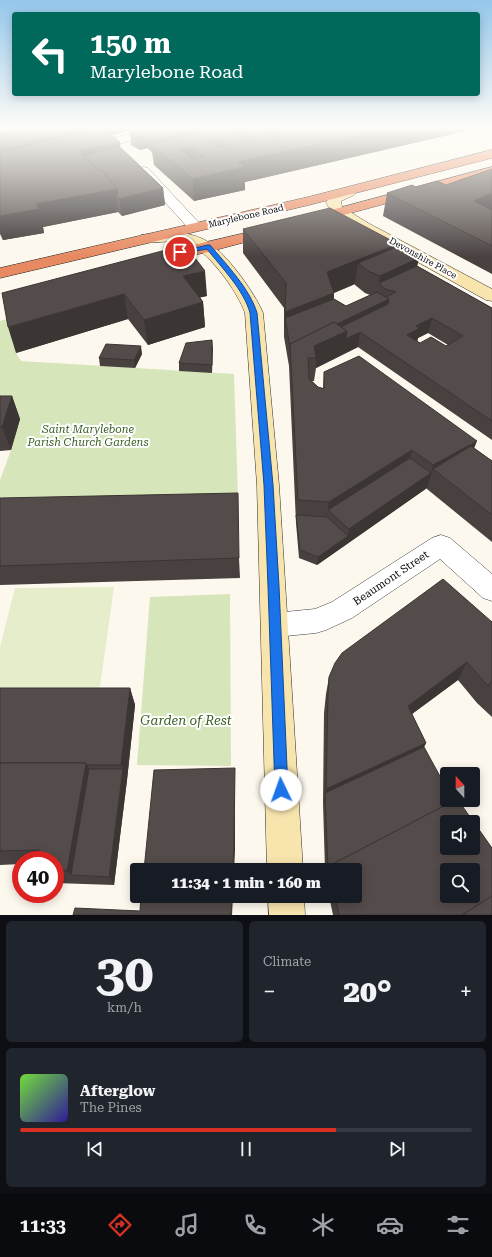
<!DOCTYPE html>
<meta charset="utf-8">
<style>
body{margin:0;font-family:"Roboto Serif",serif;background:#20242c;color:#f1f3f6;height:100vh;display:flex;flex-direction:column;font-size:15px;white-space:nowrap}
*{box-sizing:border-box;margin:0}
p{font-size:13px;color:#9ea1a6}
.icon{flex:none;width:22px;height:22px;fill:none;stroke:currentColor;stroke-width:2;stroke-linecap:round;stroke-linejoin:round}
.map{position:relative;height:915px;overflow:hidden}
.panel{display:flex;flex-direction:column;gap:6px;padding:6px;background:#0d0f14;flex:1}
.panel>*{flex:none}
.banner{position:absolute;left:12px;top:12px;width:468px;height:84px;border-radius:4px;box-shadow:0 2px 10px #0003;background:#00695c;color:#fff;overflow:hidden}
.needle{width:26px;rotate:339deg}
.buttons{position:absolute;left:440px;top:767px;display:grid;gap:8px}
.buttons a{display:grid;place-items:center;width:40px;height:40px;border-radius:4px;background:#171b24;box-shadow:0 2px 10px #0003;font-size:20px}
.speed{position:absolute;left:12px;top:851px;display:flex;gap:8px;font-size:20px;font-weight:700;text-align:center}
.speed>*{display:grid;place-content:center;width:52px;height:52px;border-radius:50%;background:#171b24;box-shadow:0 2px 10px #0003;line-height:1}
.speed .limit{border:6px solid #d22;background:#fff;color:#111}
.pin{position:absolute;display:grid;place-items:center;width:34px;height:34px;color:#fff;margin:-17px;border:2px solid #fff;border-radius:50%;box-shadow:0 1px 4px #0007}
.me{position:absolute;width:44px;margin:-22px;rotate:357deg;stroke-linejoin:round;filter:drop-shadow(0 0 3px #0008)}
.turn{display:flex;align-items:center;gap:14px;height:84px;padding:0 12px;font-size:18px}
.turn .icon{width:52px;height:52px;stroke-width:2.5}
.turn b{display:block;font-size:28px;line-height:34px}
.big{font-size:30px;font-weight:800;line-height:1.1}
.panel .card{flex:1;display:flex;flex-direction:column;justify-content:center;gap:6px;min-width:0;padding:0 14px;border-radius:6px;background:#20242c}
.panel .dial{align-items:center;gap:0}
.dial b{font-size:52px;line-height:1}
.song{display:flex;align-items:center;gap:12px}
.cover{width:48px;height:48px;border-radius:6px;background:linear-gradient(135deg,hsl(100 70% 55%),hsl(250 70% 35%))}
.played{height:4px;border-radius:2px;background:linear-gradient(90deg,#d93025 70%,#363941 70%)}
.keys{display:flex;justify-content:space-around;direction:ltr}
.heat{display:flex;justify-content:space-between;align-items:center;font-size:22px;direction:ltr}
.panel .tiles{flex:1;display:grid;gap:6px;grid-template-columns:1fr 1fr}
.card:last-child{grid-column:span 2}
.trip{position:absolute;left:130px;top:863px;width:232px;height:40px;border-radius:4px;background:#171b24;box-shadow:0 2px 10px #0003;font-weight:800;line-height:40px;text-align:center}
.tabs{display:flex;height:64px;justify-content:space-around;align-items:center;background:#090b0e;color:#9ea1a6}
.tabs .icon{width:28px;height:28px}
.tabs .active{color:#d93025}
.tabs b{font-size:18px;color:#f1f3f6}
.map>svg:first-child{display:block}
.green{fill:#d7e5ba}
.pitch{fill:#e6edcb}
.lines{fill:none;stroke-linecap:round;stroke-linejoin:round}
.street-casing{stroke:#3f3f3f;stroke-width:1}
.secondary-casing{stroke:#2e2e2e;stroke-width:1}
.highway-casing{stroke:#1d1d1d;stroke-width:1}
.street{fill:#fff;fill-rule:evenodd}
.secondary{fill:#f8e4ad;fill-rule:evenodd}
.highway{fill:#e88a61;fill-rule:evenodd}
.wall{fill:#484140;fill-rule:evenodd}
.shaded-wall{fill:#3b3534}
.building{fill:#544c4a;stroke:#3b3534;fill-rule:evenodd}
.route{fill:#1a73e8;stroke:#114b97}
.labels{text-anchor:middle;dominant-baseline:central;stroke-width:4;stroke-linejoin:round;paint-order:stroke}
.far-street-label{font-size:9px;fill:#0c0c0c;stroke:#fff}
.park-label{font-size:11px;font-style:italic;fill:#385e23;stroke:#fff}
.street-label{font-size:11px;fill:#0c0c0c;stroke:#fff}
.near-park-label{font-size:13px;font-style:italic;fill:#385e23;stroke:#fff}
</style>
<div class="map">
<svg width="492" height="915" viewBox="0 0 492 915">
<rect width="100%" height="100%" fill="#fdf8ed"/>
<g class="green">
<path d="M10 318 16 353 21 361 234 374 238 499 0 508V480L11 450 19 419H0V321Z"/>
<path d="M230 594 231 766 137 765 150 597Z"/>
</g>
<path class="pitch" d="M114 587 98 701 0 704V647L15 588Z"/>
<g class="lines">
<g class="street-casing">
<g id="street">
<path d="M150 129H169L167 131 89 152 85 151 83 148 85 145Z"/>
<path d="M144 167 148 168 200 224 202 227 200 230 195 231 190 230 140 174 138 171 140 168Z"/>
<path d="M441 535 450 538 492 574V601L483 598 440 559 352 618 326 630 316 633 275 637 265 634 261 625 265 616 275 613 315 609 332 602 432 538Z"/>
</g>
</g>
<g class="secondary-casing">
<g id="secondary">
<path d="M349 188 354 189 356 192 354 195 341 201 342 207 368 223 492 289V301L486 300 358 229 331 212 326 202C332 194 340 190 349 188Z"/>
<path d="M176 232C185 233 195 235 203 239 223 248 255 293 263 313L279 485 303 870H267L257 485 245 313C238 292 206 247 184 242 170 239 155 245 141 241L139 238 141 235Z"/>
<path d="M268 896H304L305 915H269Z"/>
</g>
</g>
<g class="highway-casing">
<g id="highway">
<path d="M492 150V158L309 205 0 278V268L308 197Z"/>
<path d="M492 167V175L310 224 305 223 303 220 305 217Z"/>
<path d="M271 227 276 228 278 231 276 234 208 252 160 262 155 260 152 257 155 254Z"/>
</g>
</g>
<use href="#street" class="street"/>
<use href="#secondary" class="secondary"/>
<use href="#highway" class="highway"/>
</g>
<g class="wall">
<path d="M9 129H136L111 135 120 147 163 188 165 205 122 216 118 212 43 227 44 233 3 240 0 234V132L9 130Z"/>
<path d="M138 129H474L245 182V190L194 201 154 165 152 152 147 148 140 150 131 145 130 133 134 132V130Z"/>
<path d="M492 169V274L383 216 387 193 416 187 446 185Z"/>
<path d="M243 229 398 244 397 247 419 258 417 266 492 308V440L358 347 316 368 314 381H312L318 387 323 388 324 372 474 448 492 461V542L427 489V488L317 565 299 558 296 523 289 366 284 337V308L243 253ZM355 284V285L365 293 370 295 346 306 334 299V293ZM428 333 448 345 446 346 420 343 417 341 418 338Z"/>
<path d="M185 245 207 296 200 297 203 302 205 327 148 345 128 319 16 353Z"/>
<path d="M212 340V373L179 371V363Z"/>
<path d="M142 354 135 368 100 366 99 358Z"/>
<path d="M0 396H12L20 419 11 450 0 451Z"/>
<path d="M0 498 239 558 240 578 0 585Z"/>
<path d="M492 622V717L477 703 458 680 412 714 426 743 424 747 492 915H333L329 896H355V870H325L323 803 324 713 326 694 329 677Z"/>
<path d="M0 688H130L135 705 127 780 114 885 55 883V860H21V864L0 865Z"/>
</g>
<g class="shaded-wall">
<path d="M87 129H136L0 164V151Z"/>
<path d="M200 129H232V132L187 134 188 144 154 146V141Z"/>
<path d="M271 129 270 150 265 130Z"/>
<path d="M388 129H474L245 182V190L194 201 193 179 238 162Z"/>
<path d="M145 136 147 148 140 150 138 138Z"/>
<path d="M215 139 216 161 209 141Z"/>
<path d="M221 141 222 163H219L218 142Z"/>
<path d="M120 142 122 163 94 170 80 151Z"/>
<path d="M192 147 194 168 181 149Z"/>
<path d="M163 188 165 205 122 216 119 199Z"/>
<path d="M117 189 119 198 116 195 118 212 43 227 44 233 3 240 0 231V216L36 204Z"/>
<path d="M492 193V213L474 201Z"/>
<path d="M398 244 393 268 358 263 355 284 324 297 327 272Z"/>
<path d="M419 258 414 280 379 283 380 276Z"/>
<path d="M205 271 207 296 185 301 183 276Z"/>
<path d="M334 293 331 319 285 318 284 337 285 312Z"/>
<path d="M124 294 128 319 16 353 8 327Z"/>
<path d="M389 299 385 318 360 332 358 347 316 368V358L290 347Z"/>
<path d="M203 302 205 327 148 345 144 320Z"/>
<path d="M432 318 428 333 418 338 417 343 407 335 416 326Z"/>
<path d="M212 340 213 349 212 373Z"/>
<path d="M141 346 142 354 135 368 134 360Z"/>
<path d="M12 396 20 419 11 450 2 427Z"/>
<path d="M477 441 468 464 433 469 427 488 317 565 318 557 348 536 349 529 431 473 433 465Z"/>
<path d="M412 450 406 473 328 510 326 525 329 502Z"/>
<path d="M467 662 458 680 401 722 408 706Z"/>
<path d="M130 688 135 705 127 780 114 885 109 877 123 769 121 765Z"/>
<path d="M426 743 418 759 325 793 326 789Z"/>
<path d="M86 763 94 780 71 875 67 871Z"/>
<path d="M235 768V851L234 870H233Z"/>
<path d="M232 896H233L232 915H231Z"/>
</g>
<g class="building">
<path d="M10 129H87L0 151V132L10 130Z"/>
<path d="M97 129H103L120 142 80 151 97 170 101 169 117 189 36 204 39 209 0 216V152Z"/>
<path d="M138 129H200L154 141 145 136 138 138 130 133 136 131 134 130Z"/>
<path d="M213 129H229L246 143 256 141 238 129H295L300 132 310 130 308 129H388L238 162 245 167 193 179 151 144 190 136 187 134ZM271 129 284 136 273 138 267 133H269L265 130ZM215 139 218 142 221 141 227 146 218 147 209 141ZM192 147 204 157 192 159 181 149Z"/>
<path d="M120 147 163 188 119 199 116 195 118 194 117 189 101 169 97 170 84 156Z"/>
<path d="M492 169V193L474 201 492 210V246L387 193 412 185 416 187 437 181 446 185Z"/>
<path d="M330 208 398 244 327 272 334 293 285 312 286 283 243 229Z"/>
<path d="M185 245 205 271 183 276 203 302 144 320 124 294 8 327 2 293Z"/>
<path d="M397 247 419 258 380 276 368 271 358 263Z"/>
<path d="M417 266 492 308V421L360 332 346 339 347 331 341 327 388 304 389 299 386 297 396 292 385 289 379 283ZM432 318 463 336 446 346 431 337 420 343 407 335 420 328 416 326Z"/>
<path d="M377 292 389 299 337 324 334 322 290 344V347L285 318 334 299 346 306Z"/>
<path d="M334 322 347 331 314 346 316 358H308L309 379 318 387 324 389V372L359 356 477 441 433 465 412 450 329 502 298 500 290 344Z"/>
<path d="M212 340V365L179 363 186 343Z"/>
<path d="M106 344 141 346 134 360 99 358Z"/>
<path d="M0 396H12L2 427H0Z"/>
<path d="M471 446 492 461V515L433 469Z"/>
<path d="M410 458 431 473 349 529 328 510Z"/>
<path d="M238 493 239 558 0 566V498Z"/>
<path d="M296 515 327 517 348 536 318 557 300 550Z"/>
<path d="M443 579 492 622V680L488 686 467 662 408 706 426 743 326 789 328 696 329 677 335 663 342 653Z"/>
<path d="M0 688H130L121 765H86V763H0Z"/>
<path d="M424 747 447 789V800H453L454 801 329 866 328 869 325 793Z"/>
<path d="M0 763H86L67 871 55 870V860H36L39 850 0 851Z"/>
<path d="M235 768 234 842 233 870H144L154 770Z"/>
<path d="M89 769H123L109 877 71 875Z"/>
<path d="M455 800H458L492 848V896L462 915H339L335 896H355V870H330L329 866ZM447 822H473V848H447ZM447 870H473V896H447Z"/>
<path d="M141 896H232L231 915H73L75 908 140 911Z"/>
<path d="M492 896V915H462Z"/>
</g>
<linearGradient id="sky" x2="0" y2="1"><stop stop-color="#94c7eb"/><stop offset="0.5" stop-color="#fefcf7"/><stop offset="1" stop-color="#fefcf7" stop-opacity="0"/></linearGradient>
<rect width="492" height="257" fill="url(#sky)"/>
<path class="route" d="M208 245H210C226 264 250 289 257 313L273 485 279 586 288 790 286 795 281 797 276 795 275 790 268 586 264 485 250 313C244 290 221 267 207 249L180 254 177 252Z"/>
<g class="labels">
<g class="far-street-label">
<text transform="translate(246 216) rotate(-13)">Marylebone Road</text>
<text transform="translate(423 258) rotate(29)">Devonshire Place</text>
</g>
<g class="park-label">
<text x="88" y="429">Saint Marylebone<tspan x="88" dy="13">Parish Church Gardens</tspan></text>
</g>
<g class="street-label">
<text transform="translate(391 578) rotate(-34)">Beaumont Street</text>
</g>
<g class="near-park-label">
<text x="186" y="720">Garden of Rest</text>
</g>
</g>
</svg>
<div class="buttons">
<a><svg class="needle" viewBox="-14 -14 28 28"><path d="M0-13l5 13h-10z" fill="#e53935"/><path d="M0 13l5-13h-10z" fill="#9ea1a6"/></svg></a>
<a><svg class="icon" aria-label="sound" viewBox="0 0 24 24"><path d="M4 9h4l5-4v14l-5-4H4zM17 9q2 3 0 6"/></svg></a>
<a><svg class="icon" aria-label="search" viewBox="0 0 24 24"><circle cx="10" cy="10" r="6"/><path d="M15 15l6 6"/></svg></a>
</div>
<div class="speed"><div class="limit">40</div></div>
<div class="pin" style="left:180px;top:252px;background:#d93025"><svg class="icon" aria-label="arrive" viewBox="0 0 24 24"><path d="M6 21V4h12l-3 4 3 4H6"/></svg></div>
<svg class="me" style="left:281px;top:790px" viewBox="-20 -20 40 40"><circle r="19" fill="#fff"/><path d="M0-13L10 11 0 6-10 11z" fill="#1a73e8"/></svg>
<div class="trip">11:34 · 1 min · 160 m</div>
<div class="banner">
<div class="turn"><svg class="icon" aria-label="left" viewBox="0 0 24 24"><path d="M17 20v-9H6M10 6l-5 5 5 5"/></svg><div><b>150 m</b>Marylebone Road</div></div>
</div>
</div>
<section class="panel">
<div class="tiles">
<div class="card dial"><b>30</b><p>km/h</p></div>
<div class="card"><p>Climate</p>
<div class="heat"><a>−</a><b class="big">20°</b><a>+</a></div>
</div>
<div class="card">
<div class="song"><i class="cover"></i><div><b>Afterglow</b><p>The Pines</p></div></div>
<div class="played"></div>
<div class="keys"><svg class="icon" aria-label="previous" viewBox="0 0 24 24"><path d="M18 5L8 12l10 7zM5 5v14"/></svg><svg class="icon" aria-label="pause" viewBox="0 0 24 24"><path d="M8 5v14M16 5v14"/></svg><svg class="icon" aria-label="next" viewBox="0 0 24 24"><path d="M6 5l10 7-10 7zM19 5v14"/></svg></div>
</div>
</div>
</section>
<nav class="tabs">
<b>11:33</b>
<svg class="icon active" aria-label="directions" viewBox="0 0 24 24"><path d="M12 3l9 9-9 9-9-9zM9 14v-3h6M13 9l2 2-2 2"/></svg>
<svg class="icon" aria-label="music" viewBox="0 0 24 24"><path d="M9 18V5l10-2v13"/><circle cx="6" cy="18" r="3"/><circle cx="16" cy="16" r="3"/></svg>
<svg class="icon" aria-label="phone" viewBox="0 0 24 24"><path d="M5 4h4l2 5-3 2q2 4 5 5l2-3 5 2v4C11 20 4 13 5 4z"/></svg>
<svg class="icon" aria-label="climate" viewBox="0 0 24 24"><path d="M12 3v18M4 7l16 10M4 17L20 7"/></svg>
<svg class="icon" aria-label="car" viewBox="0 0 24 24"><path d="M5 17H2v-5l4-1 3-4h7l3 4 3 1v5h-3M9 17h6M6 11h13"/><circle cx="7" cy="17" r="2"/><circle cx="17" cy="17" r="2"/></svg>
<svg class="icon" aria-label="filters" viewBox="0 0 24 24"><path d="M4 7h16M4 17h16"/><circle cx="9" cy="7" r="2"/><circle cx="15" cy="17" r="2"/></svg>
</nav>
